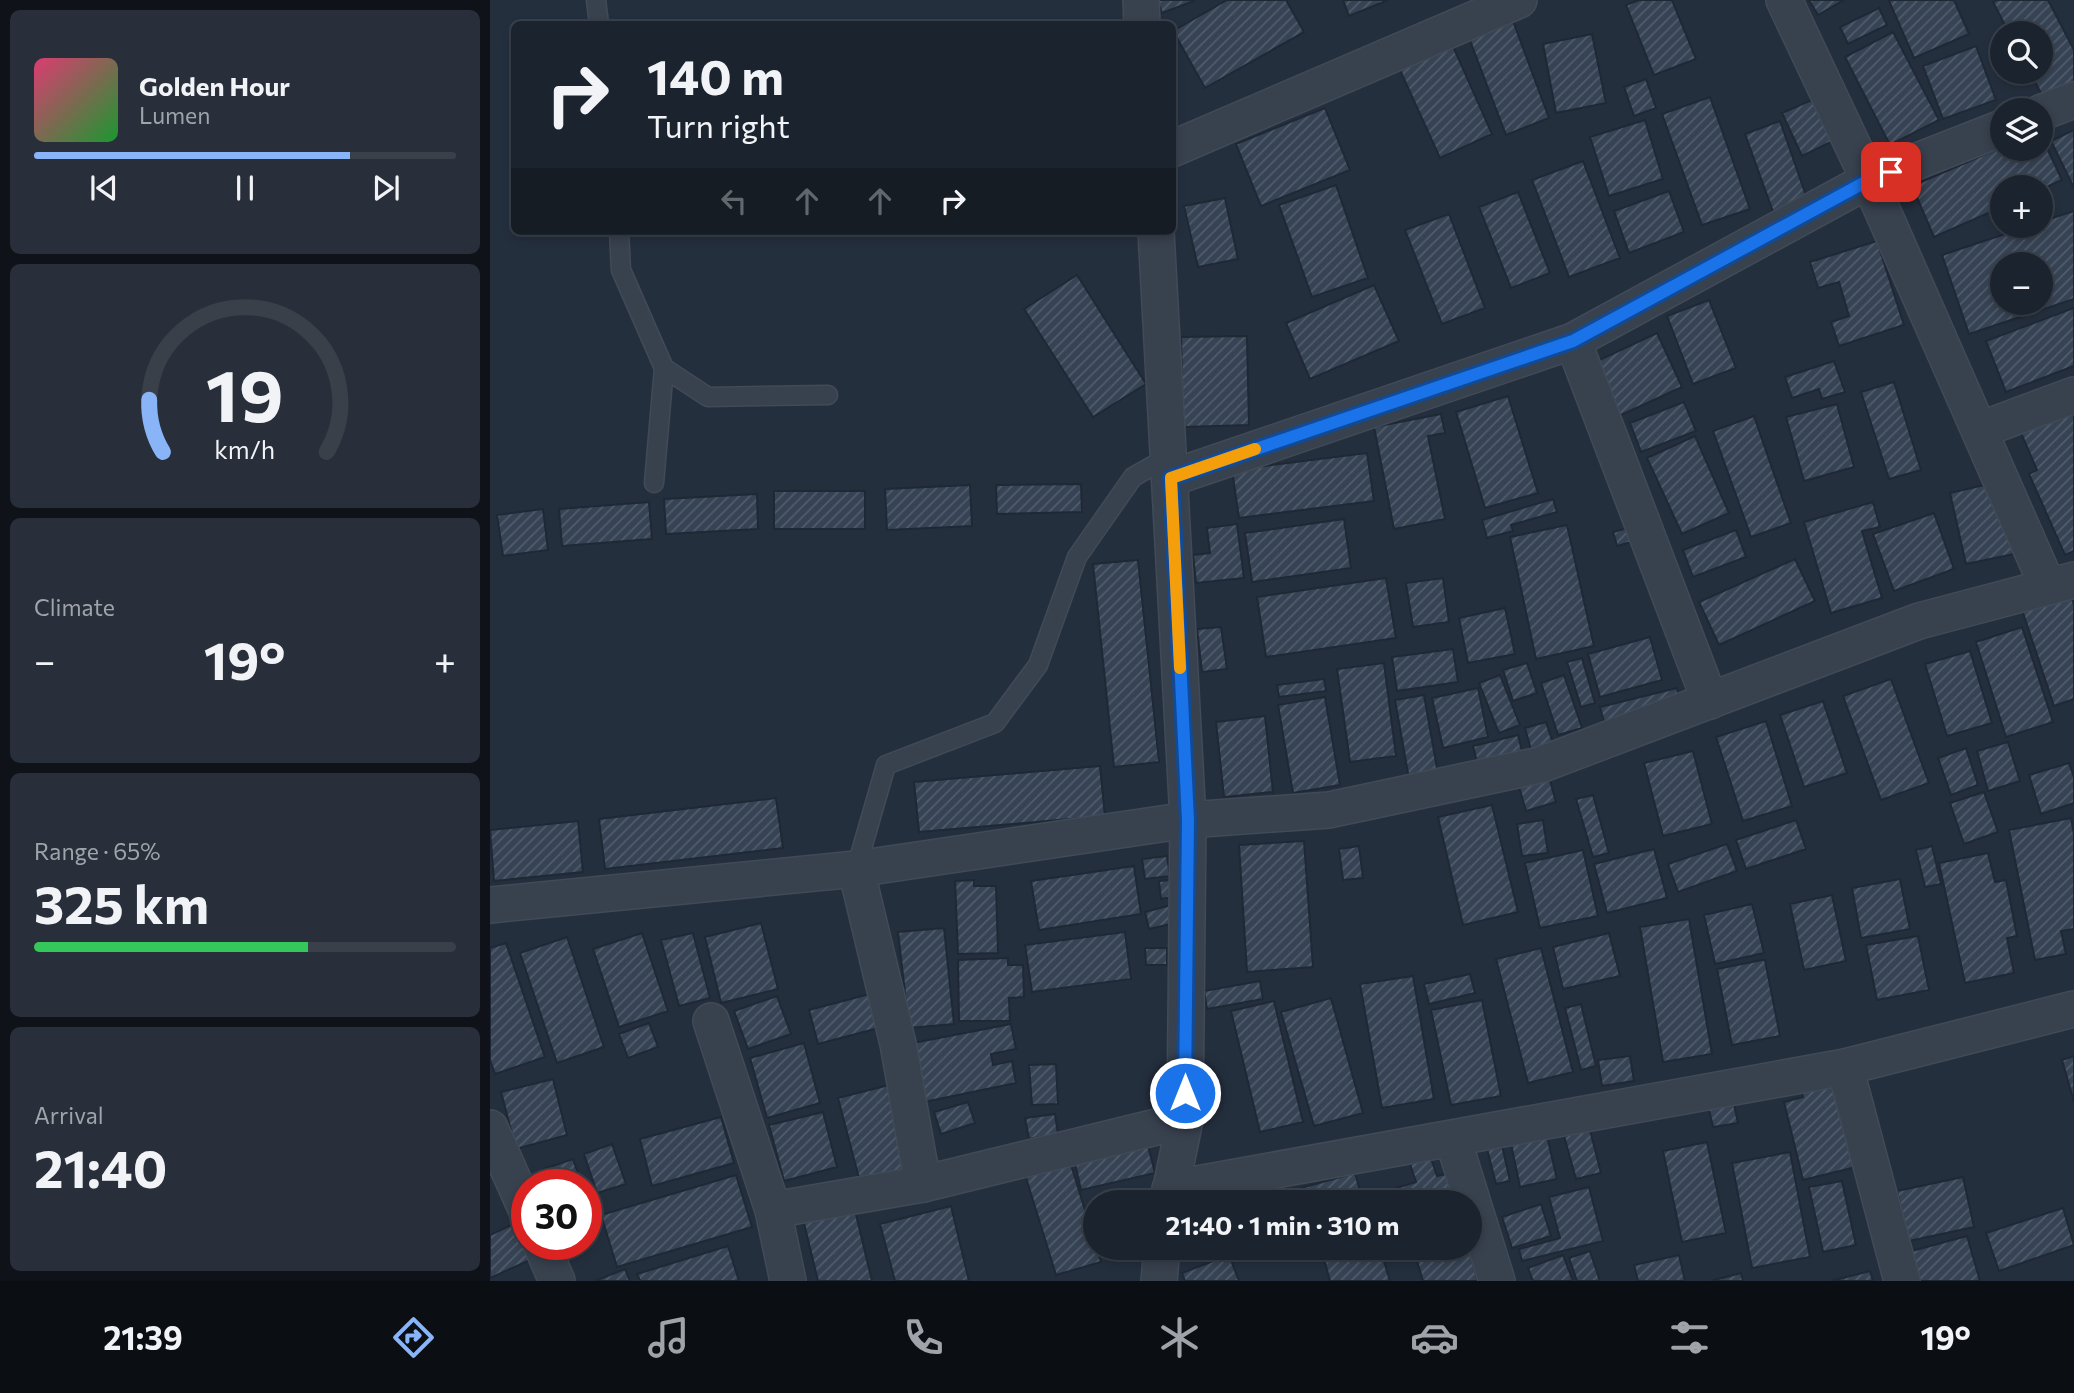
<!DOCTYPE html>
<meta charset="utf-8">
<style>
body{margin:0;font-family:Commissioner,sans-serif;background:#282f3a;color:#f1f3f6;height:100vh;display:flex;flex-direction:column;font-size:26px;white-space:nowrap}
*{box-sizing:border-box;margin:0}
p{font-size:23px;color:#a0a4aa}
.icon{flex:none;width:38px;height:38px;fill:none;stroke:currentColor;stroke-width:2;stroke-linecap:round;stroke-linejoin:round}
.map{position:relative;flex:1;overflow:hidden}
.drawer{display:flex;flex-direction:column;gap:10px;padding:10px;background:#0f1319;width:490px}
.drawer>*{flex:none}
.banner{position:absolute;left:21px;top:21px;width:665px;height:214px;border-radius:10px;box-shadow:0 4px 10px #0003,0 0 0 2px #39404a;background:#1b232e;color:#f1f3f6;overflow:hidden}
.buttons{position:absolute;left:1500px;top:21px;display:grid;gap:14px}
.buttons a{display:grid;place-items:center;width:63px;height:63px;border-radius:50%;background:#1b232e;box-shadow:0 4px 10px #0003,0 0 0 2px #39404a;font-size:35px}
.speed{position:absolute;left:21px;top:1169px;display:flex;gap:14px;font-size:35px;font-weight:700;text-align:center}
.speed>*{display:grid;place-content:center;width:91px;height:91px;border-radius:50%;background:#1b232e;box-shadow:0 4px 10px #0003,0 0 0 2px #39404a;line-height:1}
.speed .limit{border:10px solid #d22;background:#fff;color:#111}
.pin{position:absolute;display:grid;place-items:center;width:60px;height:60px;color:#fff;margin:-30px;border-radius:14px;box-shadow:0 4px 10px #0006}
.me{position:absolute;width:77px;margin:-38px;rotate:0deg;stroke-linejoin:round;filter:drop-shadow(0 0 5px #0008)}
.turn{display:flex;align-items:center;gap:24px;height:147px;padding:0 21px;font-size:32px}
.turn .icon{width:91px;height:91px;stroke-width:2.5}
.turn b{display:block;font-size:49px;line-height:60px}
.lanes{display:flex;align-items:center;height:66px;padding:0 21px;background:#0003;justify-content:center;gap:35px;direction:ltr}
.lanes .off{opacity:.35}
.big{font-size:52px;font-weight:700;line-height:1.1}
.drawer .tile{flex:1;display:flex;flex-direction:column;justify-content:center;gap:10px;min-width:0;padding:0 24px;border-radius:10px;background:#282f3a}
.drawer .dial{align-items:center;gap:0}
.dial svg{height:182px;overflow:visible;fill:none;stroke:#39404a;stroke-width:7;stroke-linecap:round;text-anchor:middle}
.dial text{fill:#f1f3f6;stroke:none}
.song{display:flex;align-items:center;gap:21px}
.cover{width:84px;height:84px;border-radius:10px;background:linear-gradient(135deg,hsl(340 70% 55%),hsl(130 70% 35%))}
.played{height:7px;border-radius:4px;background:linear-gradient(90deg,#8ab4f8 75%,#39404a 75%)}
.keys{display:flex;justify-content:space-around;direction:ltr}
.heat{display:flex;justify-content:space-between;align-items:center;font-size:38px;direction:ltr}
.charge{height:10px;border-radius:5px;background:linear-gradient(90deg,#34c759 65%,#39404a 0)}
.trip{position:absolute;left:593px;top:1190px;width:399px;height:70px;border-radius:35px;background:#1b232e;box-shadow:0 4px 10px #0003,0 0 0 2px #39404a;font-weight:700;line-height:70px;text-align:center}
.dock{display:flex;height:112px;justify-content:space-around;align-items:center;background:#0b0e12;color:#a0a4aa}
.dock .icon{width:49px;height:49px}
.dock .selected{color:#8ab4f8}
.dock b{font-size:32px;color:#f1f3f6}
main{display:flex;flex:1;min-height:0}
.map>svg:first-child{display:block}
.building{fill:url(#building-hatch);stroke:#1f2835;stroke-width:2;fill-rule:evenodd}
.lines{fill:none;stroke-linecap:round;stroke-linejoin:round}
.lane-casing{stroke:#414a57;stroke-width:21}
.street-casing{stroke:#414a57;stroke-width:38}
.lane{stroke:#38414e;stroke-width:18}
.street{stroke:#38414e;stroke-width:35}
.route-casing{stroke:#114b97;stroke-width:18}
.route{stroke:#1a73e8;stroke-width:12}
.slow{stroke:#f59e0b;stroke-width:12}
</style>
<main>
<section class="drawer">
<div class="tile">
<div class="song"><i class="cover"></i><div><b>Golden Hour</b><p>Lumen</p></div></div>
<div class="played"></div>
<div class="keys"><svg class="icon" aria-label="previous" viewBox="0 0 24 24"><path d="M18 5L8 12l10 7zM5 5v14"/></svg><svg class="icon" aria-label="pause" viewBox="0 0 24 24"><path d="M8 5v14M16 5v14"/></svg><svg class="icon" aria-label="next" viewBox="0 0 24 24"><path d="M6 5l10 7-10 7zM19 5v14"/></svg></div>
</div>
<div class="tile dial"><svg viewBox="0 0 100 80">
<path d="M14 69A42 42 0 1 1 86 69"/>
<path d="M14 69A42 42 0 0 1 8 46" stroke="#8ab4f8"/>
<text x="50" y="56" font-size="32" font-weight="700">19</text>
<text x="50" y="72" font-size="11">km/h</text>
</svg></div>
<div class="tile"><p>Climate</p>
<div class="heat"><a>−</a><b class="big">19°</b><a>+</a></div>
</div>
<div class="tile"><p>Range · 65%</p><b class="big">325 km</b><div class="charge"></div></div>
<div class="tile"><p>Arrival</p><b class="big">21:40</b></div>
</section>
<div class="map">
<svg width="1584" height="1281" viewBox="0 0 1584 1281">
<defs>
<pattern id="building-hatch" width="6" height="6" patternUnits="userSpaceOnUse" patternTransform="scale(1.75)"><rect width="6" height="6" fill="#364354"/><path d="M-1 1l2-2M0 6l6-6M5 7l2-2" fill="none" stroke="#515c6b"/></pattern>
</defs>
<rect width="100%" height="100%" fill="#242f3e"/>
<g class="building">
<path d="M667 0H704V1L672 13Z"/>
<path d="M737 0H796L814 32 715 88 683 31Z"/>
<path d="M853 0H898L859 16Z"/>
<path d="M1149 0H1182L1206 59 1164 75 1136 5Z"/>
<path d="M1319 0H1354L1328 15Z"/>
<path d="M1401 0H1464L1479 34 1424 58 1399 1Z"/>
<path d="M1507 0H1558L1584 50V96L1559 109 1540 72H1550V33H1519L1503 2Z"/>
<path d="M1389 8 1397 25 1358 44 1350 27Z"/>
<path d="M1023 21 1059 118 1016 135 979 38Z"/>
<path d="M1403 32 1449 120 1400 145 1355 57Z"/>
<path d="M1102 34 1116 103 1066 113 1053 44Z"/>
<path d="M962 44 1002 134 950 158 909 68Z"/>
<path d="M1486 46 1506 100 1453 119 1433 66Z"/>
<path d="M1156 79 1166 108 1144 116 1134 87Z"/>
<path d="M1220 97 1260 209 1212 225 1172 114Z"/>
<path d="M1324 99 1343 141 1312 156 1292 113Z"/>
<path d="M835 108 860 170 771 206 746 144Z"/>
<path d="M1155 120 1173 179 1119 196 1100 137Z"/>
<path d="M1290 121 1320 207 1286 220 1255 134Z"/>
<path d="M1584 130V188L1561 141Z"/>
<path d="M1550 133 1572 180 1550 190V187H1512V207L1444 237 1422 186 1512 147V149H1550Z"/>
<path d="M1093 161 1130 258 1079 277 1042 180Z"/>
<path d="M846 185 878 278 822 297 789 205Z"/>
<path d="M1179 191 1194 232 1139 253 1124 211Z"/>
<path d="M1028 192 1060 273 1021 288 989 207Z"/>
<path d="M735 198 748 259 708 267 694 206Z"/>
<path d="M1584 211V299L1479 334 1452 255 1539 226H1550V222ZM1512 264H1550V303H1512Z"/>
<path d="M959 214 995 308 952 324 915 230Z"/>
<path d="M1387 241 1414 325 1349 346 1341 322 1359 316 1349 282 1328 288 1320 262Z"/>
<path d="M587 275 656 384 603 417 534 309Z"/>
<path d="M884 285 909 341 820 379 796 323Z"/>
<path d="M1219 300 1246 368 1203 384 1177 316Z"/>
<path d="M1584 308V366L1516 392 1496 341Z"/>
<path d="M1167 333 1192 387 1129 416 1105 362Z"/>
<path d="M757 336 759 425 693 427 691 337Z"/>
<path d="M1344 361 1355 392 1332 399 1329 389 1302 398 1295 377Z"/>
<path d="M1404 382 1431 470 1399 479 1371 392Z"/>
<path d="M1018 396 1048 493 995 508 966 412Z"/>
<path d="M1194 402 1206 431 1151 452 1140 423Z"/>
<path d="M1578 402 1584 415V551L1575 555 1539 474 1547 470 1527 424Z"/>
<path d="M1347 404 1364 467 1314 481 1296 417Z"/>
<path d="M951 414 955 433 938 436 955 519 904 529 884 427Z"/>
<path d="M1264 416 1301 523 1261 537 1223 431Z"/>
<path d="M1205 436 1239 513 1192 534 1157 458Z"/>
<path d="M877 453 884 501 749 518 742 470Z"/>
<path d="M1507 482 1524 554 1476 564 1460 493Z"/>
<path d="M591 484 592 512 507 514 506 485Z"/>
<path d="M480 485 482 526 397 530 395 489Z"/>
<rect x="284" y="491" width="91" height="38"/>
<path d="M267 494 268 529 176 534 174 499Z"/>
<path d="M1063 499 1067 512 1021 525 1023 531 997 538 992 520Z"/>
<path d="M159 502 162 539 72 546 69 509Z"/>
<path d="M1383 502 1390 527 1372 531 1392 598 1341 613 1314 522Z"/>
<path d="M53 509 58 550 13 556 7 515Z"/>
<path d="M1444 513 1464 569 1404 591 1383 534Z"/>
<path d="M854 519 861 568 762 582 755 533Z"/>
<path d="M747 524 754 578 706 583 703 555 720 553 717 528Z"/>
<path d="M1077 525 1104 646 1046 659 1020 537Z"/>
<path d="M1145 526 1149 540 1127 546 1123 532Z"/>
<path d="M1246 530 1256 557 1203 577 1193 550Z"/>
<path d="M1305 559 1325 601 1229 645 1209 602Z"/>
<path d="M648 560 669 762 624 767 603 564Z"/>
<path d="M896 578 906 638 776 657 767 597Z"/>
<path d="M953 578 959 622 923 627 916 583Z"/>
<path d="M1578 585 1584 605V699L1564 706 1529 601Z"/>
<path d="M1015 608 1025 654 978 663 969 618Z"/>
<path d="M731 627 737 669 712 672 707 629Z"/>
<path d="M1532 627 1563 722 1516 737 1486 642Z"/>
<path d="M1160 637 1172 680 1110 697 1098 654Z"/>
<path d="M963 649 968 682 907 691 902 657Z"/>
<path d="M1480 651 1502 723 1457 736 1435 664Z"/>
<path d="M1092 658 1105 703 1091 707 1077 662Z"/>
<path d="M894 663 906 756 860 762 847 669Z"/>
<path d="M1037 663 1047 693 1023 701 1013 670Z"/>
<path d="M1010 675 1030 725 1009 733 989 683Z"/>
<path d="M1074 675 1092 728 1068 735 1051 683Z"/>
<path d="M834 679 836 691 789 697 787 685Z"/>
<path d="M1401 679 1439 783 1391 800 1353 696Z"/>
<path d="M988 688 998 737 953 748 942 698Z"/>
<path d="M1187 688 1191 707 1115 726 1110 707Z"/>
<path d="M934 695 948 774 919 779 905 700Z"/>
<path d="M835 697 850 785 803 793 788 705Z"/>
<path d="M1333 701 1357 773 1314 787 1290 715Z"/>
<path d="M775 716 783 792 734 797 726 722Z"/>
<path d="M1276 721 1302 806 1253 821 1226 737Z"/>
<path d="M1056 722 1063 743 1041 750 1035 728Z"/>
<path d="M1028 735 1033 755 988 766 983 746Z"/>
<path d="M1518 742 1530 781 1498 791 1487 751Z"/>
<path d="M1476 748 1488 785 1461 795 1448 758Z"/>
<path d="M1203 751 1222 824 1173 836 1154 763Z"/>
<path d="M1579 763 1584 777V803L1551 814 1539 775Z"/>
<path d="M610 766 615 816 429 832 424 782Z"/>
<path d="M1059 777 1066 802 1036 811 1029 787Z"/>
<path d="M1494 792 1508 832 1474 844 1460 803Z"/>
<path d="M1103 795 1119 853 1103 857 1086 799Z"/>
<path d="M286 798 293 848 115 869 109 819Z"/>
<path d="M1002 805 1028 912 973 925 948 817Z"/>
<path d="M1581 818 1584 834V929L1571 931 1576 954 1545 960 1519 830Z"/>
<path d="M1053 820 1058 853 1032 856 1027 824Z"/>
<path d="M1306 820 1316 849 1256 869 1246 840Z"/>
<path d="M88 821 93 872 4 881 0 830Z"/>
<path d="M814 841 823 967 757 972 749 845Z"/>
<path d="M1237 844 1247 871 1188 892 1178 864Z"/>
<path d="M869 846 873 878 853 880 849 849Z"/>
<path d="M1442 846 1451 884 1435 887 1426 850Z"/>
<path d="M1164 849 1177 898 1117 913 1104 864Z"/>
<path d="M1093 850 1108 916 1050 928 1035 863Z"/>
<path d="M1498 853 1505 882 1516 880 1527 936 1517 938 1524 973 1475 983 1449 863Z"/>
<path d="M677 856 680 876 655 879 652 859Z"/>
<path d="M644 866 651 914 549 930 541 881Z"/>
<path d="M1410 879 1420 929 1371 938 1362 888Z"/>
<path d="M484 880V886H506L508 953 468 954 465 881Z"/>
<path d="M681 880 683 897 671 899 669 881Z"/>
<path d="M1342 895 1356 961 1314 970 1300 904Z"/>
<path d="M1262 904 1274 953 1225 964 1214 915Z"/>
<path d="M681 905 685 923 659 929 655 912Z"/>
<path d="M1199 919 1222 1054 1173 1062 1150 927Z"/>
<path d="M271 923 288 989 231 1003 215 937Z"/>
<path d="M454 928 464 1024 419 1028 408 932Z"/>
<path d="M635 932 641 979 542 992 535 945Z"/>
<path d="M152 933 178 1011 129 1027 103 949Z"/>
<path d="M203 933 220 998 189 1006 171 940Z"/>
<path d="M1119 933 1130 976 1073 989 1063 947Z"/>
<path d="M1428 936 1439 990 1387 1000 1376 945Z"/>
<path d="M77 937 114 1047 67 1063 30 953Z"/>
<path d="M16 943 55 1057 5 1074 0 1060V948Z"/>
<path d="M655 948H677V965H656Z"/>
<path d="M1051 948 1083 1072 1038 1083 1006 959Z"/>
<path d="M518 958V965H533L534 997 519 998 520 1021H469L468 960Z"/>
<path d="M1272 960H1275L1290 1036 1242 1045 1227 969Z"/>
<path d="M980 974 985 993 939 1004 934 984Z"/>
<path d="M923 976 944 1099 892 1108 870 984Z"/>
<path d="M770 981 773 999 717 1009 714 991Z"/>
<path d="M391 991 400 1025 328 1044 319 1010Z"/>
<path d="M287 996 301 1034 258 1049 244 1011Z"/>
<path d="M841 998 873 1113 824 1126 791 1012Z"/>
<path d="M992 1000 1011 1096 961 1105 941 1010Z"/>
<path d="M784 1001 813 1122 770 1132 741 1011Z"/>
<path d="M1091 1004 1106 1066 1091 1070 1075 1008Z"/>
<path d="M159 1023 168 1047 138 1058 129 1034Z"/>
<path d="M521 1024 526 1049 501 1054 503 1065 522 1061 526 1083 434 1102 423 1043Z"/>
<path d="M314 1043 330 1103 277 1118 260 1058Z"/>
<path d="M1140 1056 1144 1081 1112 1086 1108 1060Z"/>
<path d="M1584 1056V1102L1572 1060Z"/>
<path d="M566 1064 568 1104 542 1105 539 1065Z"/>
<path d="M63 1079 77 1135 26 1149 11 1092Z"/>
<path d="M1345 1081 1366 1167 1313 1180 1294 1102 1313 1097 1311 1089Z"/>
<path d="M399 1085 422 1173 371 1186 348 1098Z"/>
<path d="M1243 1100 1248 1123 1223 1127 1218 1105Z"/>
<path d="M478 1102 485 1123 451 1134 444 1112Z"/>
<path d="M333 1112 347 1167 294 1181 279 1125Z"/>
<path d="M565 1114 568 1134 539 1139 535 1118Z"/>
<path d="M231 1117 244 1163 162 1186 150 1139Z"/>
<path d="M1100 1130 1111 1173 1086 1179 1074 1136Z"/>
<path d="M1057 1136 1067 1179 1030 1187 1021 1144Z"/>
<path d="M1011 1141 1020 1181 1006 1184 996 1145Z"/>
<path d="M657 1142 665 1173 591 1190 584 1159Z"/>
<path d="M1217 1142 1236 1233 1192 1242 1173 1151Z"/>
<path d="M122 1144 136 1184 107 1193 94 1154Z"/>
<path d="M1300 1152 1320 1257 1262 1268 1242 1163Z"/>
<path d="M578 1155 611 1262 566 1275 533 1168Z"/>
<path d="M941 1158 947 1176 956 1174 964 1202H910L906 1188 926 1182 920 1164Z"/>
<path d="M83 1159 92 1185H60L54 1169Z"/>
<path d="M865 1173 872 1197 853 1202H814L811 1188Z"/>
<path d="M246 1175 262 1227 127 1267 111 1215Z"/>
<path d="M1473 1177 1484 1227 1419 1241 1407 1191Z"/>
<path d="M1352 1181 1366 1245 1333 1252 1319 1187Z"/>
<path d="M1099 1187 1113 1241 1032 1261 1029 1249 1070 1238 1059 1197Z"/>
<path d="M363 1202 382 1281H328L312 1215Z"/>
<path d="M1051 1204 1061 1236 1022 1248 1012 1217Z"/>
<path d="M461 1206 479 1281H405L390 1224Z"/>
<path d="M1573 1208 1584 1245 1509 1271 1496 1233Z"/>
<path d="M30 1221 47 1257 0 1278V1235Z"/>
<path d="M1477 1236 1490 1281H1426L1418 1252Z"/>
<path d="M238 1246 249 1281H150L147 1274Z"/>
<path d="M831 1248H890L900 1281H840Z"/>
<path d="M923 1248H978L988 1281H933Z"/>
<path d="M1100 1251 1110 1281H1087L1079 1258Z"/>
<path d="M739 1255 749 1281H695L692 1273Z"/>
<path d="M1073 1255 1083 1281H1043L1038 1268Z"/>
<path d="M1189 1255 1195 1281H1148L1144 1265Z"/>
<path d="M135 1269 140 1281H105Z"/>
<path d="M1380 1271 1383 1281H1341Z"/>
<path d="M1251 1273 1253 1281H1221Z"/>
</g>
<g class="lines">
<g class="lane-casing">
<g id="lane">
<path d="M106 0 109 24"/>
<path d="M129 231 131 270 174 368 164 483"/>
<path d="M174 368 218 397 338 395"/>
<path d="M366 869 396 765 505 723 548 665 587 557 643 477 680 456"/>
</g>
</g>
<g class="street-casing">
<g id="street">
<path d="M651 0 652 24"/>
<path d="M1294 0 1379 180 1558 587"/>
<path d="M1550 113 1584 100"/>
<path d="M682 149 1029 0"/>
<path d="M666 231 698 820 695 1120 678 1202"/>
<path d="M1083 341 1220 701"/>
<path d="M1490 430 1584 395"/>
<path d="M681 478 1083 341 1379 180 1512 128"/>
<path d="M366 869 408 1044 433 1184"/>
<path d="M0 905 366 869 698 820 839 810 1050 765 1429 621 1584 580"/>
<path d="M221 1021 283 1210 298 1281"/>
<path d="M1355 1067 1412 1281"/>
<path d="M0 1128 37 1211"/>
<path d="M963 1139 1007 1281"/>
<path d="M680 1189 1355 1067 1584 1009"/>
<path d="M283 1210 433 1184 695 1120"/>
<path d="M51 1244 67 1281"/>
<path d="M669 1281 672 1248"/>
</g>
</g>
<use href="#lane" class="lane"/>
<use href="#street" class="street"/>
</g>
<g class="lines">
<g class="route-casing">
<path id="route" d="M695 1093 698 820 681 478 1083 341 1379 180 1401 172"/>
</g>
<use href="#route" class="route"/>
<path class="slow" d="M690 668 681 478 765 449"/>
</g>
</svg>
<div class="buttons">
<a><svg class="icon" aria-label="search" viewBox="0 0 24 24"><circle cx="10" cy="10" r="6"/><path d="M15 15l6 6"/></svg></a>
<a><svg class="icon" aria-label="layers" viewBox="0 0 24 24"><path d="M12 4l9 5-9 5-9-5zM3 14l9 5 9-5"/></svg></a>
<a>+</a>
<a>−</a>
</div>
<div class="speed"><div class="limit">30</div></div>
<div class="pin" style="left:1401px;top:172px;background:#d93025"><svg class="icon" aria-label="arrive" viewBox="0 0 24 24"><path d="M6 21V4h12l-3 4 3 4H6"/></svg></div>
<svg class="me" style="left:695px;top:1093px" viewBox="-20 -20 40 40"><circle r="17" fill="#1a73e8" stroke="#fff" stroke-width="3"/><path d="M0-11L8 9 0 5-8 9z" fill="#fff"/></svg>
<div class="trip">21:40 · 1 min · 310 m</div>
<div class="banner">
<div class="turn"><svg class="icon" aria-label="right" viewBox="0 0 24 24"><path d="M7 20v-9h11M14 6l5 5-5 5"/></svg><div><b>140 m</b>Turn right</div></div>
<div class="lanes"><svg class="icon off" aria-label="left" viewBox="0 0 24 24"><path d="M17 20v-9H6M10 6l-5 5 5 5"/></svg><svg class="icon off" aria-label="ahead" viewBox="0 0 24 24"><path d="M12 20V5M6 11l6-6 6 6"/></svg><svg class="icon off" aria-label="ahead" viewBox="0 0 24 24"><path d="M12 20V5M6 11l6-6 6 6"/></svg><svg class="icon" aria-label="right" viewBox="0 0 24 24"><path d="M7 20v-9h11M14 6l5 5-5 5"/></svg></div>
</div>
</div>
</main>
<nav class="dock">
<b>21:39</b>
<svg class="icon selected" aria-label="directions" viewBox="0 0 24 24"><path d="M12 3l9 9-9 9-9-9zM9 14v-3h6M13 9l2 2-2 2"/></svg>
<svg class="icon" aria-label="music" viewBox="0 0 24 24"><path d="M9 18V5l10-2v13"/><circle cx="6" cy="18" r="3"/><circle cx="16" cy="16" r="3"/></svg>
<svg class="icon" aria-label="phone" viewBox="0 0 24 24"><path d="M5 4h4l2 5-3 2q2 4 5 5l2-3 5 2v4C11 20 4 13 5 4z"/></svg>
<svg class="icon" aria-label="climate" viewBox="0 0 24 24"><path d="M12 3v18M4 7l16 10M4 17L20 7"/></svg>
<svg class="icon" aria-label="car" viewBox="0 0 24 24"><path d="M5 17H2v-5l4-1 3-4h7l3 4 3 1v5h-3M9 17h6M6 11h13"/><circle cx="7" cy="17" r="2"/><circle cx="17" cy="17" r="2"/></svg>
<svg class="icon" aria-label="filters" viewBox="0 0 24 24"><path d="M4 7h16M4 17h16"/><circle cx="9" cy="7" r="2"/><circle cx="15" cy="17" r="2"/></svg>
<b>19°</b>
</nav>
